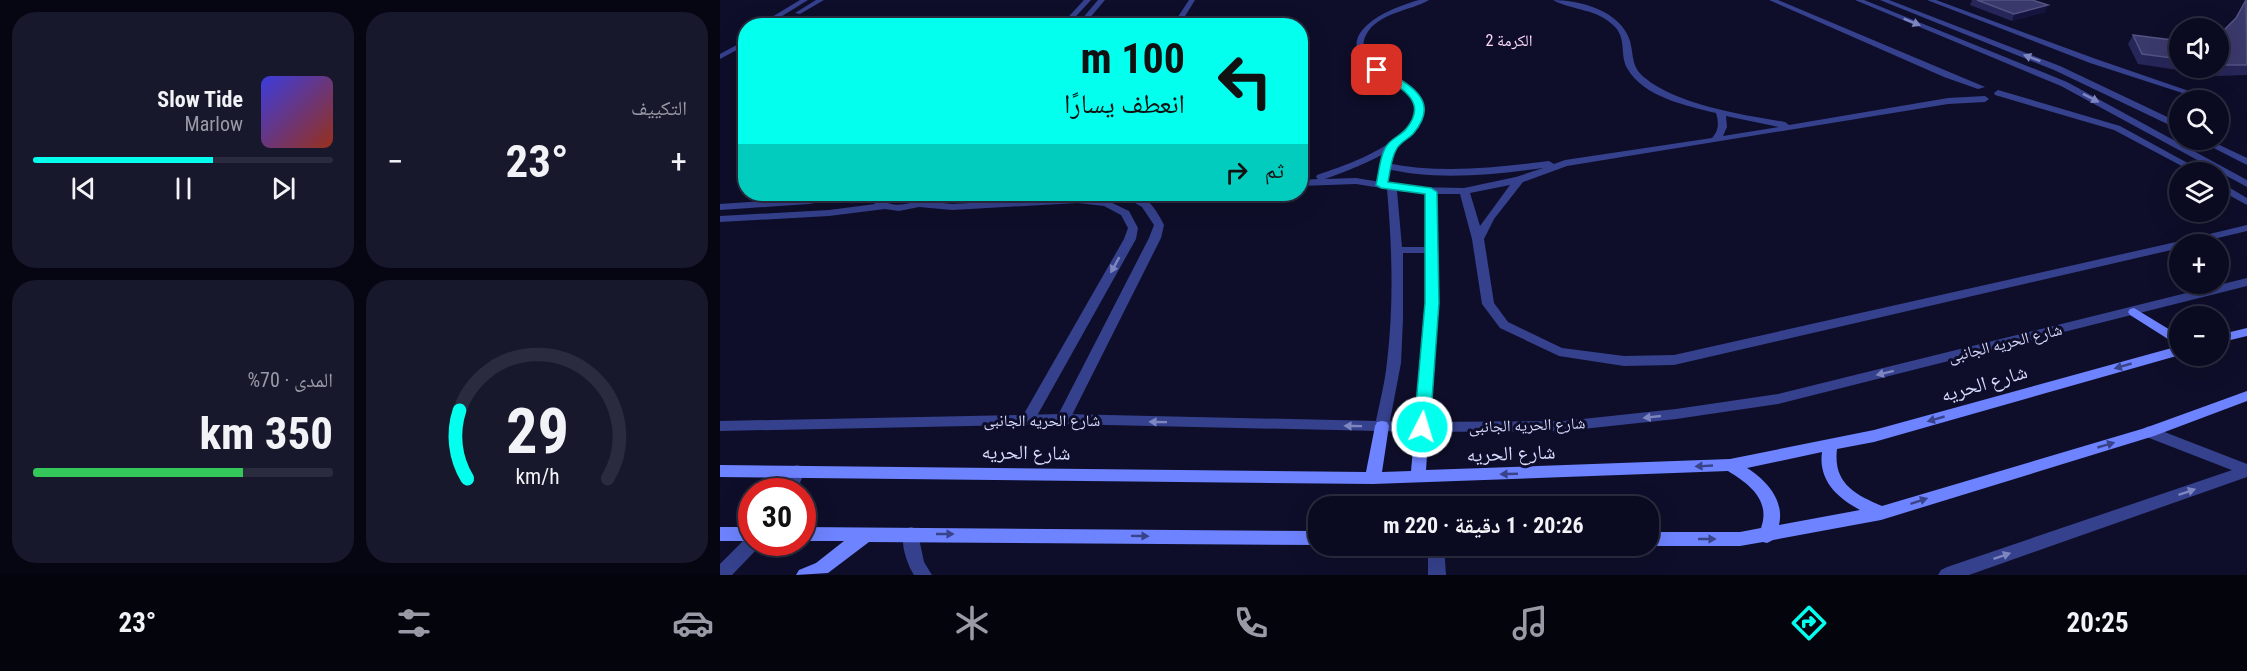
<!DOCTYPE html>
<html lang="ar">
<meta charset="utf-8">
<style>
body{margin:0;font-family:"Roboto Condensed","Noto Naskh Arabic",sans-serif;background:#18182d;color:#f1f3f6;direction:rtl;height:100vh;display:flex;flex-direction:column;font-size:22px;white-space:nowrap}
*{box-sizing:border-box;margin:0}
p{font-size:20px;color:#999aa5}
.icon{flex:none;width:33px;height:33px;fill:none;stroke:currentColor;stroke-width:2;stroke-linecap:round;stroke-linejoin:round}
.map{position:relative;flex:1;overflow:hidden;direction:ltr}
.sheet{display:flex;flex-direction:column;gap:12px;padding:12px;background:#060612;width:720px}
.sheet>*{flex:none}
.banner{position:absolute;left:18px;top:18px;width:570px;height:183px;border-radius:24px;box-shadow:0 6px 24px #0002,0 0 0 2px #2a2b3e;direction:rtl;background:#03ffee;color:#111;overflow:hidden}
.buttons{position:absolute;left:1449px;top:18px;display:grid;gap:12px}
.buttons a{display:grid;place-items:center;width:60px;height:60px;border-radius:50%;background:#0a0a20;box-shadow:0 6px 24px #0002,0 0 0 2px #2a2b3e;font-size:30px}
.speed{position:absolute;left:18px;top:478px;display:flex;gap:12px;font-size:30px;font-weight:700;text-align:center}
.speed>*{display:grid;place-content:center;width:78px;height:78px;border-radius:50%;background:#0a0a20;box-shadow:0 6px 24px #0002,0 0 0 2px #2a2b3e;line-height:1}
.speed .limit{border:9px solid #d22;background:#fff;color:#111}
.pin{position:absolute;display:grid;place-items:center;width:51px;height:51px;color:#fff;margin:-26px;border-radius:12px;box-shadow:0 3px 9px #0006}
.me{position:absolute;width:66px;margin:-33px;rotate:5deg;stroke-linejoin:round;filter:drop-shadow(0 0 4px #0008)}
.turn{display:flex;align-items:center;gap:21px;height:126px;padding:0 24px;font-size:27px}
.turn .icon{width:78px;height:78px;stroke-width:2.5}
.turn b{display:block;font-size:42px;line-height:51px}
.then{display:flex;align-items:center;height:57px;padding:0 24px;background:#0003;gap:12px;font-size:22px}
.big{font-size:45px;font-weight:700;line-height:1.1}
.sheet .widget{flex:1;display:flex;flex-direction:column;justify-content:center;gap:9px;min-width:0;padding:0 21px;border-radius:24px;background:#18182d}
.sheet .dial{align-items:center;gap:0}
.dial svg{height:156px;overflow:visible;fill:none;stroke:#2a2b3e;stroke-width:7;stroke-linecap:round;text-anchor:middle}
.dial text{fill:#f1f3f6;stroke:none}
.song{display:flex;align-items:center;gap:18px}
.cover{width:72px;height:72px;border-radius:9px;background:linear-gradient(135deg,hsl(240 70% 55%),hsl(10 70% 35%))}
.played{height:6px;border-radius:3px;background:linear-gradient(90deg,#03ffee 60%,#2a2b3e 60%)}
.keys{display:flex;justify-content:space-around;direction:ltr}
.heat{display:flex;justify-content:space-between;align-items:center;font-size:33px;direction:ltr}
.charge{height:9px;border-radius:4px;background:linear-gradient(90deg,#34c759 70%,#2a2b3e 0)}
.sheet .tiles{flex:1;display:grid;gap:12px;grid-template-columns:repeat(2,1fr)}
.trip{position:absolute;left:588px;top:496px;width:351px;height:60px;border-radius:24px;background:#0a0a20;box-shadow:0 6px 24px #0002,0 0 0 2px #2a2b3e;font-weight:700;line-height:60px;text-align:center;direction:rtl}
.tabs{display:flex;height:96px;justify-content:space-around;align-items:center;background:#04040d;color:#999aa5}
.tabs .icon{width:42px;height:42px}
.tabs .selected{color:#03ffee}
.tabs b{font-size:27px;color:#f1f3f6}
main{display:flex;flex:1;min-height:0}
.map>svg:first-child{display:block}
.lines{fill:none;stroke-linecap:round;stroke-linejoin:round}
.minor{fill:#35418d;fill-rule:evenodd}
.tertiary{fill:#35418d;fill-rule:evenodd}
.secondary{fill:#6e83ff;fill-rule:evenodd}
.wall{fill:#272659}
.shaded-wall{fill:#15143f}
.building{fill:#3a396b;stroke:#535282;stroke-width:1.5}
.oneway{fill:#7e86c0}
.oneway2{fill:#39438a}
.route{fill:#03ffee;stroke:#02a69b;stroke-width:1.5}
.labels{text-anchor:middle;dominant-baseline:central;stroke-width:6;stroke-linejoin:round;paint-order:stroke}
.far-quarter-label{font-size:16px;fill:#ffd9f8;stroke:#0e0e2a}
.street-label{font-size:16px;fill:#d7daff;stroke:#0e0e2a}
.near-street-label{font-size:20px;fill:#d7daff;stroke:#0e0e2a}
</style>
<main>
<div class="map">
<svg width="1527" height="575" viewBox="0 0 1527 575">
<rect width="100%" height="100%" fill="#0e0e2a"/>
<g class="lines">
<g class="minor">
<path d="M80 0H88L46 26H37Z"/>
<path d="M96 0H104L80 14 75 13Z"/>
<path d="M364 0H371L347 26H340Z"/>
<path d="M378 0H385L363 26H356Z"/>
<path d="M469 0H475L459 26H452Z"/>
<path d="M699 0H709C691 11 658 12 646 35 632 63 679 74 693 88 738 132 633 169 605 179L636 178 691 187 744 188 796 177 823 168C769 175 716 181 663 168L661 166 666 163C721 174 774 168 829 161L834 164 845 160 992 138C999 130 999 123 996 113 967 106 923 97 907 68 900 55 906 40 896 28 878 8 853 11 833 0 860 0 901 11 910 41 914 56 911 67 925 78 958 105 1023 115 1065 122L1069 125 1228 98 1265 96 1269 99 1265 102 1228 104 847 166 803 182 774 219 764 239 774 303 788 322 842 348 904 356 954 355 1456 242 1527 225V231L1473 244H1460V248L954 365 904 366 839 356 780 328 762 304 752 239 740 194H716L718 303 709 427 707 431 702 432 697 431 695 427 706 303V253H683V319L681 363 669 426 667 430 662 431 657 430 655 426C659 405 665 383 667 362 674 305 672 246 667 189L636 184 580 186V180L598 179 596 177 597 175C625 166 715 136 690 94 683 83 666 80 655 72 606 36 666 9 699 0ZM1006 116 1059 127 1003 136 1007 127ZM790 185 760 226 750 193ZM677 191 706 193V247H682Z"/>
<path d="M1049 0H1058L1265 87 1258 89 1224 77Z"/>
<path d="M1135 0H1144L1347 82 1527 180V187L1341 86Z"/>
<path d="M1207 0H1216L1376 59 1495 100H1484L1370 63Z"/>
<path d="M26 40V45L0 59V54Z"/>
<path d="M1278 90 1400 126 1484 172H1473L1394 130 1275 95 1274 93Z"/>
<path d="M1498 181 1527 198V205L1498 189Z"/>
<path d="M116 194H137L132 197 89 204 0 210V204L89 198Z"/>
<path d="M152 194H162L161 199C182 215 205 192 226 194L213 202 232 204 358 197 386 200 409 211 418 228 416 239 313 423 308 424 303 423 301 419 404 239 408 228 401 215 384 206 358 203 232 210 199 207 179 211 165 209 109 216 0 222V216L109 210 155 204 151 200Z"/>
<path d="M400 194C424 191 434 205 444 225L441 238 350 419 348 423 343 424 338 423 336 419 429 238 434 225 422 207Z"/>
<path d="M1429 426 1527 464V476L1424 436 1422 432 1424 428Z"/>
<path d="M708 546H724L726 575H708Z"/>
</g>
<g class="tertiary">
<path d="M1160 0H1169L1340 66 1460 123V130L1334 70Z"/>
<path d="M1478 140H1489L1527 158V165Z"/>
<path d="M1527 278V286L1058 404 956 419 844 431 702 432 343 424 0 431V421L343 414 702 422 844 421 956 409 1058 394Z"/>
<path d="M77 465 82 467 85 471 76 492H60L72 467Z"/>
<path d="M1527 465V477L1249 575H1218L1221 570 1227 567Z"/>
<path d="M191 527 197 529 204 562 212 575H194C187 564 179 541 185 529Z"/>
<path d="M32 536V543H40L38 548 12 575H0V564L26 538Z"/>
</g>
<g class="secondary">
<path d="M1414 308 1460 336V355L1154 442 1117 449C1113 483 1134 494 1162 506L1425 428 1527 391V401L1434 436 1161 520 1053 540 1047 543 1043 542 1020 546H928V532H1020L1041 528C1051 500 1029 484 1008 471L653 484 0 477V465L646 472 655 426 657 422 662 421 667 422 669 426 662 472 691 471 695 427 697 423 702 422 707 423 709 427 706 470 1010 459 1154 430 1459 346 1410 315 1408 312 1410 309ZM1102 452C1098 480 1117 498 1140 510L1059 525C1065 500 1046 480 1027 468Z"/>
<path d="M1527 328V336L1498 343V335Z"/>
<rect x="0" y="527" width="32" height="14"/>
<path d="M82 527 598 531V545L149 542 108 573 76 575 79 570 96 563 124 541H82Z"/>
</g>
</g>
<g class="wall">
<path d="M1252 0H1312L1325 12 1292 21 1250 5Z"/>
<path d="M1527 0V75L1498 76 1418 64 1408 44 1413 35 1460 41V68H1498V36L1516 18Z"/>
</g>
<path class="shaded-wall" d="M1328 5 1325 12 1292 21 1294 14Z"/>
<g class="building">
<path d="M1257 0H1312L1328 5 1294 14Z"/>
<path d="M1526 0 1527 65H1498V36L1516 18Z"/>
<path d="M1413 35 1460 41V59L1422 54Z"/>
</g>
<defs><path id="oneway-solid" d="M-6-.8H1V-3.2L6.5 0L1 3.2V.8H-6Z" transform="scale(1.5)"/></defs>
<g class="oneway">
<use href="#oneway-solid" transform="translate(1192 22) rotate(22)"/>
<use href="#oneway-solid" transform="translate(1312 58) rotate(-159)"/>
<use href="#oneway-solid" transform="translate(1371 98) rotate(27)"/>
<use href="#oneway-solid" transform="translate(395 265) rotate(119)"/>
<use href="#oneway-solid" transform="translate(1165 373) rotate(166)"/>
<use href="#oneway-solid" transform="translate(932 417) rotate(174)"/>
<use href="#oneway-solid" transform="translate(438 422) rotate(-179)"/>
<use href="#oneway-solid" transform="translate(633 426) rotate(-179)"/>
<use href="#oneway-solid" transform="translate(1467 492) rotate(-19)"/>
<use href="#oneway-solid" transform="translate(1282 556) rotate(-19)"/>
</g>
<g class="oneway2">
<use href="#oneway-solid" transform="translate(1403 366) rotate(164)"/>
<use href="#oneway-solid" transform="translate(1216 419) rotate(164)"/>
<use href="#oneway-solid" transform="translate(1386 445) rotate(-16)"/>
<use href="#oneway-solid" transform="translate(984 466) rotate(177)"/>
<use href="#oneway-solid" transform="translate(789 474) rotate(178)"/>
<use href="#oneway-solid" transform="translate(1199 501) rotate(-18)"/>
<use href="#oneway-solid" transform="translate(225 534)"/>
<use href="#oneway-solid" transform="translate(420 536) rotate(1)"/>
<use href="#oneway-solid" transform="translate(987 539)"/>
</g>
<path class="route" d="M654 68H661C687 84 723 99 693 134 688 139 679 143 676 150 671 159 670 172 668 182L711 188 717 192 719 303 710 427 708 432 702 433 696 432 694 427 705 303V194L661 188 656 185C659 173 660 153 668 144 673 138 681 135 686 129 711 99 676 86 654 72Z"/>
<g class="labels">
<g class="far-quarter-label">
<text x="789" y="40">الكرمة 2</text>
</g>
<g class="street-label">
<text transform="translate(1285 343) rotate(-14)">شارع الحريه الجانبى</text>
<text x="322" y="420">شارع الحريه الجانبى</text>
<text transform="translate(807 425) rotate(-2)">شارع الحريه الجانبى</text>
</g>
<g class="near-street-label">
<text transform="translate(1264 383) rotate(-16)">شارع الحريه</text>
<text transform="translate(306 452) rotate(1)">شارع الحريه</text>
<text transform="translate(791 453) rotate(-2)">شارع الحريه</text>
</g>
</g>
</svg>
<div class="buttons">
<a><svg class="icon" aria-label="sound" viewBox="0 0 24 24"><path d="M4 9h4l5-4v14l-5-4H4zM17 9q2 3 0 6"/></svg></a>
<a><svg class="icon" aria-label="search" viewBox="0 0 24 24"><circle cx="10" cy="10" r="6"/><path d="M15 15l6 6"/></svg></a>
<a><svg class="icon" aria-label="layers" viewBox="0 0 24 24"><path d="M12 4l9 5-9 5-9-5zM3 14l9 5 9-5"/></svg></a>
<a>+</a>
<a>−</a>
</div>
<div class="speed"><div class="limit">30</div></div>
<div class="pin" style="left:657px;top:70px;background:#d93025"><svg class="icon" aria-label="arrive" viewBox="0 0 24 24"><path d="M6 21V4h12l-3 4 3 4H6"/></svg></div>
<svg class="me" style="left:702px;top:427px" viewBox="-20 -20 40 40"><circle r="17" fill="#03ffee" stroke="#fff" stroke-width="3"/><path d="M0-11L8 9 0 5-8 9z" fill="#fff"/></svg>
<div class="trip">20:26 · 1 دقيقة · 220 m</div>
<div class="banner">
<div class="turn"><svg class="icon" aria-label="left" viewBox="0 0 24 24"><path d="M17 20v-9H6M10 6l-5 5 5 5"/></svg><div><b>100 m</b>انعطف يسارًا</div></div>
<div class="then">ثم<svg class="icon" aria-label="right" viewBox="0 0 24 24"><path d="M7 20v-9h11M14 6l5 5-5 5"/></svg></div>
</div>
</div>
<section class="sheet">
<div class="tiles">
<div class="widget"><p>التكييف</p>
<div class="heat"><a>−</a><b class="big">23°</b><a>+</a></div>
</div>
<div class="widget">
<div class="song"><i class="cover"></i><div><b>Slow Tide</b><p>Marlow</p></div></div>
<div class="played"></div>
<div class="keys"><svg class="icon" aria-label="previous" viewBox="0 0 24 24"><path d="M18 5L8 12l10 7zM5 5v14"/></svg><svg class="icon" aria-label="pause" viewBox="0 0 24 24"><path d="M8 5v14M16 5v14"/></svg><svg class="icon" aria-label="next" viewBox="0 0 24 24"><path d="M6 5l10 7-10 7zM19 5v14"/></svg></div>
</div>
<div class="widget dial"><svg viewBox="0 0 100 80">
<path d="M14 69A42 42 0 1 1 86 69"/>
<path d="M14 69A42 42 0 0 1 10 34" stroke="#03ffee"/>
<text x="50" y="56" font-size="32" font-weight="700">29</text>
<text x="50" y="72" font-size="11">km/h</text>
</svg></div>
<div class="widget"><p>المدى · 70%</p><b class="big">350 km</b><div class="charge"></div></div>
</div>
</section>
</main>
<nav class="tabs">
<b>20:25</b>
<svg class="icon selected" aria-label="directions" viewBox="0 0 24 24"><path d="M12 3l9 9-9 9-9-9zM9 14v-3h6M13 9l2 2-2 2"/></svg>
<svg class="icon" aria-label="music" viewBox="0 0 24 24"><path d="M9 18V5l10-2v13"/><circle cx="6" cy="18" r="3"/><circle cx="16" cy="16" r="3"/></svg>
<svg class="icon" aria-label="phone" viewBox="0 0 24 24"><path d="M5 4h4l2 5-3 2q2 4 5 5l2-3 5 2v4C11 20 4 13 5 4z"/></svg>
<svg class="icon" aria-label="climate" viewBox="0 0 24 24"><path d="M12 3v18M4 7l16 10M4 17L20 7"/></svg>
<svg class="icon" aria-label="car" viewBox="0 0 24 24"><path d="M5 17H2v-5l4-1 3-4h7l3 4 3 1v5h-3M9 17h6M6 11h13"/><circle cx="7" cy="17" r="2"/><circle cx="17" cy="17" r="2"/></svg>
<svg class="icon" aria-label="filters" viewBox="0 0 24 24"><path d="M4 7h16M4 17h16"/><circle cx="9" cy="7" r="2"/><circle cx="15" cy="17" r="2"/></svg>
<b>23°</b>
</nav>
